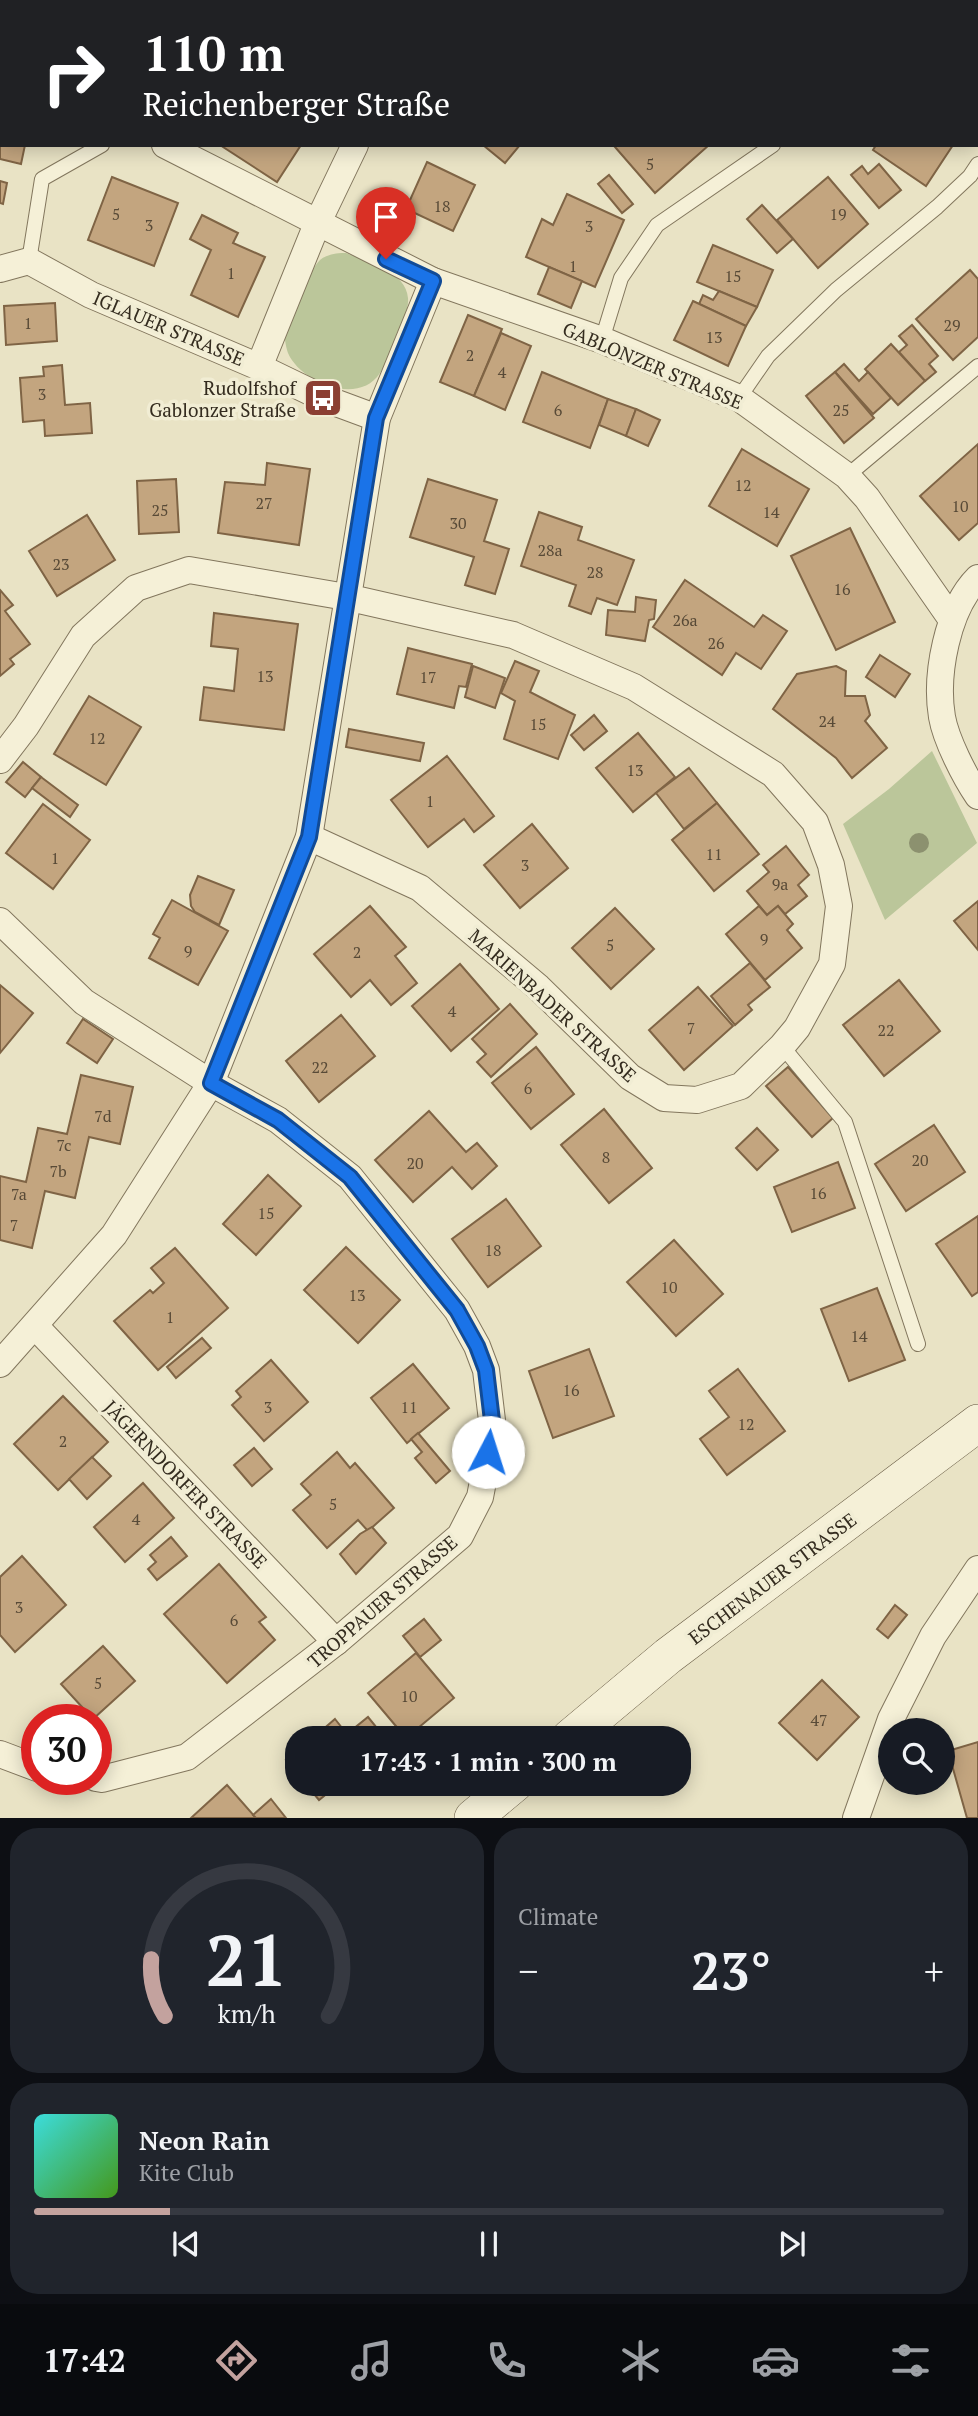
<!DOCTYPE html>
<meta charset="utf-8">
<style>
body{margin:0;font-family:"PT Serif",serif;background:#20242c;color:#f1f3f6;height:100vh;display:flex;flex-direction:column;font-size:26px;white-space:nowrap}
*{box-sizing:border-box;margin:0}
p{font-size:23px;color:#9ea1a6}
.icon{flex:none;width:38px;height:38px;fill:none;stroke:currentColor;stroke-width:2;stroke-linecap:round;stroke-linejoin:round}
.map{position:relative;height:1818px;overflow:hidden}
.drawer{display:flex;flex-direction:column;gap:10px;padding:10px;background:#0d0f14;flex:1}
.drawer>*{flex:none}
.guide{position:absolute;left:0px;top:0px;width:978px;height:147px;box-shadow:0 4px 18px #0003;background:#202124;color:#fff;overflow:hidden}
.buttons{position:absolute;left:878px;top:1718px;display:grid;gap:14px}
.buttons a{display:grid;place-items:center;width:77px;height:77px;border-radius:50%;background:#171b24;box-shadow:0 4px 18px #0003;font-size:35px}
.speed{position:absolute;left:21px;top:1704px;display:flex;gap:14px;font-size:35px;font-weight:700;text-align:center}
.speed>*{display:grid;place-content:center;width:91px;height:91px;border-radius:50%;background:#171b24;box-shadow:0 4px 18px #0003;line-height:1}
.speed .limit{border:10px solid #d22;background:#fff;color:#111}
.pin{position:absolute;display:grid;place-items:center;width:60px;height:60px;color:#fff;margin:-72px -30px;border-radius:50% 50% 50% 0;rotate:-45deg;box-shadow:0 0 7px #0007}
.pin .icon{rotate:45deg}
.me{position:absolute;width:77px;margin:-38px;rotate:5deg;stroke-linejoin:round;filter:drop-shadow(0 0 5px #0008)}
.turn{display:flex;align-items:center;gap:24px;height:147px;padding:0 28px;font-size:32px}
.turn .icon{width:91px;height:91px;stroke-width:2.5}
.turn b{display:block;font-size:49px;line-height:60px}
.big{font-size:52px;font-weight:600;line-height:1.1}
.drawer .widget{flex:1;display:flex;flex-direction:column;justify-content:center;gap:10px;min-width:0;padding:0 24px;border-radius:28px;background:#20242c}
.drawer .dial{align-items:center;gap:0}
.dial svg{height:182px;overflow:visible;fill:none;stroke:#363941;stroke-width:7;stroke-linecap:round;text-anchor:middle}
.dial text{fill:#f1f3f6;stroke:none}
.song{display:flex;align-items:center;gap:21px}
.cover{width:84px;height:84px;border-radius:10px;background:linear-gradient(135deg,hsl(180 70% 55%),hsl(100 70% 35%))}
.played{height:7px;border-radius:4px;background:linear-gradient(90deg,#c3a29e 15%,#363941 15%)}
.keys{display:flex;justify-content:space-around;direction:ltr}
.heat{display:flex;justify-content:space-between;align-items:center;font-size:38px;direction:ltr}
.drawer .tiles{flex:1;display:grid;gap:10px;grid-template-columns:1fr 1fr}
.widget:last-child{grid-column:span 2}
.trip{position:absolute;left:285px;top:1726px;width:406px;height:70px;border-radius:28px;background:#171b24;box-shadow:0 4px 18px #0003;font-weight:600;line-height:70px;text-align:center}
.tabs{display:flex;height:112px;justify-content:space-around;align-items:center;background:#090b0e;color:#9ea1a6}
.tabs .icon{width:49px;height:49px}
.tabs .on{color:#c3a29e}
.tabs b{font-size:32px;color:#f1f3f6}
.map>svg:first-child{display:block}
.green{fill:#bbc69a}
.building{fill:#c3a57f;stroke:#7f6445;stroke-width:2}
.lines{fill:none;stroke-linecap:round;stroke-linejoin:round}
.service-casing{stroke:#82765d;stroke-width:16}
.minor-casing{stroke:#82765d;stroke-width:28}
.secondary-casing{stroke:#645740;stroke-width:38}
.service{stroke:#f5f0d7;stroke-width:14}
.minor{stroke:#f5f0d7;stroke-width:26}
.secondary{stroke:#f5f0d7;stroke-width:37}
.tree{fill:#8c916f}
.route-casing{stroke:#114b97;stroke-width:18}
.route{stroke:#1a73e8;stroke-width:12}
.labels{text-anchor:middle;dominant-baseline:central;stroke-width:7;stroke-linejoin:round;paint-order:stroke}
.number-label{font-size:16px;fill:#584a37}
.street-label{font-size:19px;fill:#342c1f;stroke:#f1edd4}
.poi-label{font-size:19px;fill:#342c1f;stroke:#f1edd4;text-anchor:end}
</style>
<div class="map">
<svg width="978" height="1818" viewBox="0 0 978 1818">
<rect width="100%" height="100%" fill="#e9e3c5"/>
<g class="green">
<path d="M346 253C366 261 406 271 408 298 409 310 402 322 397 333 392 346 388 361 380 373 359 406 301 383 288 353 286 347 284 337 285 332 288 319 311 268 320 260 327 254 337 253 346 253Z"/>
<path d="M932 751 977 843 885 920 843 824 889 789Z"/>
</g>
<g class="building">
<path d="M204 0H284L203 2Z"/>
<path d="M604 0H656L657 2H605Z"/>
<path d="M889 0H976L887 2Z"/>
<path d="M0 113 2 145H25L21 164 0 159Z"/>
<path d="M220 145H301L277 182Z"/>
<path d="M483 145H520L505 163Z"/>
<path d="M617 145H709L655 193 615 147Z"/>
<path d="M876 145H953L926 186 873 150Z"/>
<path d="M427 162 475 185 453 231 406 209Z"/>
<path d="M879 164 901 190 879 208 851 175 862 166 868 174Z"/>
<path d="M609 175 633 204 622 213 598 184Z"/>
<path d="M112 177 178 203 154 266 88 240Z"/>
<path d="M828 177 868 224 818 268 777 220Z"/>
<path d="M0 181 7 183 3 204 0 203Z"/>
<path d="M567 194 624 220 595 287 526 257 542 219 553 225Z"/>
<path d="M762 205 793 239 777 253 747 219Z"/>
<path d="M202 215 238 233 233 243 265 257 238 317 191 295 211 250 190 239Z"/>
<path d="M713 245 773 270 757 307 697 282Z"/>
<path d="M549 267 582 281 571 308 538 294Z"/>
<path d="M970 270 978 279V337L953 360 916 319Z"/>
<path d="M719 291 757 307 746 326 699 304 703 295 713 300Z"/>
<path d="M693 301 746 326 728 366 674 340Z"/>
<path d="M55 303 57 341 6 345 4 306Z"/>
<path d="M468 315 502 329 474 396 440 382Z"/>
<path d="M912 325 938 356 929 364 936 372 925 381 899 352 907 345 899 336Z"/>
<path d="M501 333 531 346 505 410 474 396Z"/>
<path d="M891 344 925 381 898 405 865 369Z"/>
<path d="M844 364 859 381 868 372 891 398 873 414 835 372Z"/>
<path d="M62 365 65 405 90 403 92 433 45 436 44 420 23 422 20 378 44 376 43 367Z"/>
<path d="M542 372 608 399 590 448 523 422Z"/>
<path d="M835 372 874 418 844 443 806 396Z"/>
<path d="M608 399 636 409 626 436 599 425Z"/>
<path d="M636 409 660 420 648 446 626 436Z"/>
<path d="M978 444V523L959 540 920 496Z"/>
<path d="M742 449 809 489 777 546 709 506Z"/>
<path d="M267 463 310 469 299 545 218 533 225 482 265 485Z"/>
<path d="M176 479 179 532 139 534 137 481Z"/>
<path d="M428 479 497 500 484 541 509 549 495 594 465 585 474 557 410 537Z"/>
<path d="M539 512 582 527 578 540 634 560 617 605 597 598 591 614 569 606 576 585 521 566Z"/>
<path d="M87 515 115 560 57 596 29 551Z"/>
<path d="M850 528 895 622 836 650 791 556Z"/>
<path d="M685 580 754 627 763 615 787 631 761 669 736 653 722 675 653 627Z"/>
<path d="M0 590 13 605 5 611 30 644 10 659 14 664 0 676Z"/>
<path d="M636 597 656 600 654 619 649 620 645 641 606 635 608 610 635 612Z"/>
<path d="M214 613 298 624 284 730 200 720 204 687 234 691 238 649 211 646Z"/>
<path d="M408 648 472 664 466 687 459 686 454 708 397 694Z"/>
<path d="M880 655 910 674 895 697 866 677Z"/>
<path d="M515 661 539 671 530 692 575 715 558 759 504 739 515 701 501 693Z"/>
<path d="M473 666 505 678 495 708 465 697Z"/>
<path d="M836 666 846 671 845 696H865L870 715 865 721 887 748 852 778 836 758 773 709 797 674Z"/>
<path d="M89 696 141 727 106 785 54 754Z"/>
<path d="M594 715 607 731 584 750 571 735Z"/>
<path d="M349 729 424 743 420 761 346 747Z"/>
<path d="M638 733 675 777 633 812 596 768Z"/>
<path d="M447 756 494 816 474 832 464 819 428 847 391 800Z"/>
<path d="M23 762 41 777 25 797 6 782Z"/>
<path d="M689 768 717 803 684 829 656 793Z"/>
<path d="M41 777 78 805 70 817 32 788Z"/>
<path d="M717 803 759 854 714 891 672 840Z"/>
<path d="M43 804 90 840 53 889 6 853Z"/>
<path d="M532 824 568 868 520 908 484 865Z"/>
<path d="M786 846 809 875 798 885 807 896 785 914 778 906 767 915 747 891 769 872 763 865Z"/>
<path d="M198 876 234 890 219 925 195 912 191 906 190 895Z"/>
<path d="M172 900 228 931 198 985 149 958 160 938 153 934Z"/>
<path d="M978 901V950L954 921Z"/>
<path d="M370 906 406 947 395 956 417 983 391 1005 370 980 351 997 314 954Z"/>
<path d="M759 906 767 915 778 906 793 924 787 930 802 948 765 980 726 934Z"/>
<path d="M615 908 654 949 611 989 572 948Z"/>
<path d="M750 963 770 987 748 1005 752 1010 735 1025 711 996Z"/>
<path d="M460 964 499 1009 451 1051 412 1006Z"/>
<path d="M899 980 940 1031 884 1076 843 1025Z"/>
<path d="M0 985 33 1013 0 1053Z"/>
<path d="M698 987 733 1026 684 1070 649 1030Z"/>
<path d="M510 1004 537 1034 491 1077 477 1062 486 1054 472 1039Z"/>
<path d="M341 1015 375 1056 319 1102 286 1061Z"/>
<path d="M83 1019 113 1039 97 1063 67 1043Z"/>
<path d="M536 1047 574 1094 531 1129 492 1083Z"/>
<path d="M788 1067 833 1118 812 1137 766 1086Z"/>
<path d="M81 1075 133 1087 120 1144 89 1137 75 1198 45 1191 32 1248 0 1240V1176L26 1182 38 1128 67 1134Z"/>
<path d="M604 1109 652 1168 609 1203 561 1145Z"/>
<path d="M429 1111 466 1152 477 1143 497 1166 472 1189 452 1167 413 1202 375 1160Z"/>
<path d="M934 1125 965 1172 906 1211 875 1164Z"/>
<path d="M757 1128 778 1150 757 1170 736 1148Z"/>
<path d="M838 1162 855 1208 792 1232 774 1187Z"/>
<path d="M268 1175 301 1206 256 1255 223 1224Z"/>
<path d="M506 1199 541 1246 488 1287 452 1239Z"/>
<path d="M978 1216V1292L972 1296 936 1244Z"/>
<path d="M674 1240 723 1294 676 1336 627 1282Z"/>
<path d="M346 1247 400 1300 358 1343 304 1290Z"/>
<path d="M175 1248 228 1308 158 1370 114 1321 150 1290 153 1293 164 1283 151 1268Z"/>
<path d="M877 1288 905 1360 849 1381 821 1309Z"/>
<path d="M202 1338 211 1348 176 1378 167 1367Z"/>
<path d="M589 1349 614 1416 553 1438 529 1371Z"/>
<path d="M271 1360 308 1402 264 1441 232 1405 241 1397 236 1391Z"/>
<path d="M413 1364 449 1408 407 1443 371 1398Z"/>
<path d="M738 1369 785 1431 727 1475 700 1439 729 1417 709 1391Z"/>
<path d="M63 1396 108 1442 58 1490 14 1444Z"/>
<path d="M418 1433 450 1471 436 1483 415 1458 422 1452 411 1439Z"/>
<path d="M254 1448 272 1469 252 1486 234 1465Z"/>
<path d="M337 1452 350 1468 355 1463 394 1508 368 1531 358 1520 327 1548 293 1510 311 1495 301 1484Z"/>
<path d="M92 1457 111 1476 87 1499 69 1479Z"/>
<path d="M143 1483 174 1518 125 1562 94 1527Z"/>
<path d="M372 1527 386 1543 356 1574 340 1554 360 1534Z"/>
<path d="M171 1537 187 1556 157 1580 148 1569 156 1562 150 1555Z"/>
<path d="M22 1556 66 1605 15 1652 0 1635V1577Z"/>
<path d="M219 1564 266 1617 259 1622 275 1640 227 1683 164 1614Z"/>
<path d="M895 1605 907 1615 888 1638 877 1629Z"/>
<path d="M424 1619 441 1640 420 1657 403 1636Z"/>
<path d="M103 1646 135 1681 93 1719 61 1684Z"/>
<path d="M416 1653 454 1698 406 1738 368 1693Z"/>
<path d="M822 1680 859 1717 817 1760 779 1723Z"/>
<path d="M368 1717 385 1738H350L347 1734Z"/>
<path d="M335 1719 350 1738H313Z"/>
<path d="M978 1742V1818H967L948 1751Z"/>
<path d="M298 1751V1774L286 1760Z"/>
<path d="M305 1783H340L319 1800Z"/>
<path d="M227 1785 256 1818H191Z"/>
<path d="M271 1799 286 1818H256L253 1815Z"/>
</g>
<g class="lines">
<g class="service-casing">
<g id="service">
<path d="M29 261 42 179 102 145"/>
<path d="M602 340 621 278 657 225 773 145"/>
<path d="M739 398 768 356 836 290 937 207 970 176 978 164"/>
<path d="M847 476 978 366"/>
<path d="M782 1046 845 1122 918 1344"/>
</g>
</g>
<g class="minor-casing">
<g id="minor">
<path d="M147 2 148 0"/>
<path d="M443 2 445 0"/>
<path d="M165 145 433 281 602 340 739 398 847 476 867 498 952 620"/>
<path d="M0 269 29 261 91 295 259 367 323 398 377 418"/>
<path d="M259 367 317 224 355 145"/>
<path d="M978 578C947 609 935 675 942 717 946 740 965 777 978 796"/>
<path d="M0 760 26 726 83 636 136 588 189 570 346 597 513 635 634 687 773 774 815 822 831 865 839 906 832 964 797 1028 782 1046 741 1086 697 1100 664 1098 630 1077 538 987 420 888 309 837"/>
<path d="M0 921 84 1002 211 1083 278 1120 350 1177 457 1310 477 1346 486 1370 493 1429 480 1497 460 1536 336 1642 187 1757 102 1779 96 1778"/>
<path d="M35 1326 336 1642"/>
<path d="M0 1364 114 1235 211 1083 309 837 377 418 433 281"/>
<path d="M0 1754 37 1768"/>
<path d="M856 1818 891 1719 933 1636 978 1569"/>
</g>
</g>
<g class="secondary-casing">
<g id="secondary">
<path d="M570 1738 668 1656 978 1423"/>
<path d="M473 1818 515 1783"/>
</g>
</g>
<use href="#service" class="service"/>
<use href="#minor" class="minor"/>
<use href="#secondary" class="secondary"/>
</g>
<circle class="tree" cx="919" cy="843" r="10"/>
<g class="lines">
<g class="route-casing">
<path id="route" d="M386 259 433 281 376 418 309 837 211 1083 278 1120 350 1177 457 1310 477 1346 486 1370 493 1429 488 1452"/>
</g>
<use href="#route" class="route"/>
</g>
<defs>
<g id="bus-square" transform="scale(2.0125)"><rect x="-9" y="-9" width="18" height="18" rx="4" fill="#8b3f33" stroke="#f1edd4"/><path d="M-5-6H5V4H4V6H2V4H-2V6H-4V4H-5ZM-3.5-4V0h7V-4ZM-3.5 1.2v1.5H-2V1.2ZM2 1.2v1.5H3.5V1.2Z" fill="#fff"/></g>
</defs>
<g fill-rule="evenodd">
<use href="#bus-square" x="323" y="398"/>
</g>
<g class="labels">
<g class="number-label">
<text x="650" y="164">5</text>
<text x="442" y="206">18</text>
<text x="116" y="214">5</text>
<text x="838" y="214">19</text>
<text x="149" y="225">3</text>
<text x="589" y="226">3</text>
<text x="573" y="266">1</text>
<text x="231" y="273">1</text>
<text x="733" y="276">15</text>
<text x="28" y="323">1</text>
<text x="952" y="325">29</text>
<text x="714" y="337">13</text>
<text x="470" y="355">2</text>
<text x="502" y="372">4</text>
<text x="42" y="394">3</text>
<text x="558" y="410">6</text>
<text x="841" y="410">25</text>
<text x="743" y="485">12</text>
<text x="264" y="503">27</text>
<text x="960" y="506">10</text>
<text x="160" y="510">25</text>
<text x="771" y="512">14</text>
<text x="458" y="523">30</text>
<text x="550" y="550">28a</text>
<text x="61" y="564">23</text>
<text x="595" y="572">28</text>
<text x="842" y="589">16</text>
<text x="685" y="620">26a</text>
<text x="716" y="643">26</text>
<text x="265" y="676">13</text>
<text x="428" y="677">17</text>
<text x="827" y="721">24</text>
<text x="538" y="724">15</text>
<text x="97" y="738">12</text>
<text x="635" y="770">13</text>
<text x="430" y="801">1</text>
<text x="714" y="854">11</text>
<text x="55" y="858">1</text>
<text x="525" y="865">3</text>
<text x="780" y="884">9a</text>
<text x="764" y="939">9</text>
<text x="610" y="945">5</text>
<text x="188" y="951">9</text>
<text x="357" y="952">2</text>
<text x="452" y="1011">4</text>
<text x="691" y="1028">7</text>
<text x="886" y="1030">22</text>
<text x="320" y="1067">22</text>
<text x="528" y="1088">6</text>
<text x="103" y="1116">7d</text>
<text x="64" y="1145">7c</text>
<text x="606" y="1157">8</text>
<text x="920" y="1160">20</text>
<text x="415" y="1163">20</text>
<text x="58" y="1171">7b</text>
<text x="818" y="1193">16</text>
<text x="19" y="1194">7a</text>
<text x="266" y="1213">15</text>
<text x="14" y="1225">7</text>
<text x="493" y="1250">18</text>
<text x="669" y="1287">10</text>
<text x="357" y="1295">13</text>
<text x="170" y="1317">1</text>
<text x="859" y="1336">14</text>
<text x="571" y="1390">16</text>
<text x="268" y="1407">3</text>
<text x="409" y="1407">11</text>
<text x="746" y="1424">12</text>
<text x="63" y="1441">2</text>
<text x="333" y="1504">5</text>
<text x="136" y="1519">4</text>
<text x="19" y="1607">3</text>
<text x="234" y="1620">6</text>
<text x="98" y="1683">5</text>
<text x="409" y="1696">10</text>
<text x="819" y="1720">47</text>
</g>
<g class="street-label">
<text transform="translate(169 328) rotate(23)">IGLAUER STRASSE</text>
<text transform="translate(653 365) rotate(23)">GABLONZER STRASSE</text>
<text transform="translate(553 1005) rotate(42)">MARIENBADER STRASSE</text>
<text transform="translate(186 1484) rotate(46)">JÄGERNDORFER STRASSE</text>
<text transform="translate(772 1578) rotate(-37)">ESCHENAUER STRASSE</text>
<text transform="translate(382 1601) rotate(-41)">TROPPAUER STRASSE</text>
</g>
<g class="poi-label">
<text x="296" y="387">Rudolfshof<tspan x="296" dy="22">Gablonzer Straße</tspan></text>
</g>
</g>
</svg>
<div class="buttons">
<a><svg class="icon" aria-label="search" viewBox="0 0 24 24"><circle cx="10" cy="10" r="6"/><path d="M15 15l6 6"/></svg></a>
</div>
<div class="speed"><div class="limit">30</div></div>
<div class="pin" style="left:386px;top:259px;background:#d93025"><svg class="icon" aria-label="arrive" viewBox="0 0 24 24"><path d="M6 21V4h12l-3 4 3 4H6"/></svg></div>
<svg class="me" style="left:488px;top:1452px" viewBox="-20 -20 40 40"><circle r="19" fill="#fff"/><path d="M0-13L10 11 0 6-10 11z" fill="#1a73e8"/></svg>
<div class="trip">17:43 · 1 min · 300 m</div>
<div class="guide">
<div class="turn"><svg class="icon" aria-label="right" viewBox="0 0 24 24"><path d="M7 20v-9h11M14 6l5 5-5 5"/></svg><div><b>110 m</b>Reichenberger Straße</div></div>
</div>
</div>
<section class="drawer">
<div class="tiles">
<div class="widget dial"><svg viewBox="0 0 100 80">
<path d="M14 69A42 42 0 1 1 86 69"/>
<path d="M14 69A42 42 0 0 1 8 44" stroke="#c3a29e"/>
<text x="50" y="56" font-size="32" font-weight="700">21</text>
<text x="50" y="72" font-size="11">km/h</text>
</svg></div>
<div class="widget"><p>Climate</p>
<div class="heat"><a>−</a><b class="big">23°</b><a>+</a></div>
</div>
<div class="widget">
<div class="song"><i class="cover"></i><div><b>Neon Rain</b><p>Kite Club</p></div></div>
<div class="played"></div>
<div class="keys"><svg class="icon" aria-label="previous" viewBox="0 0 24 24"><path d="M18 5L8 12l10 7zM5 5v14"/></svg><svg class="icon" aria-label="pause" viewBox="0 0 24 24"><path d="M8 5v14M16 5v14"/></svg><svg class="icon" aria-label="next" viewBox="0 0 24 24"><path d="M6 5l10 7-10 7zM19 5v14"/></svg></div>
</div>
</div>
</section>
<nav class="tabs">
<b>17:42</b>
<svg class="icon on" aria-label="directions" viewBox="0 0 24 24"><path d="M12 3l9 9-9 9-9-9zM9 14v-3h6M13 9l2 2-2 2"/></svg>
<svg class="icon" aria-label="music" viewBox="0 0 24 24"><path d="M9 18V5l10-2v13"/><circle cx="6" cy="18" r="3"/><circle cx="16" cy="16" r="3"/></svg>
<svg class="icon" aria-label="phone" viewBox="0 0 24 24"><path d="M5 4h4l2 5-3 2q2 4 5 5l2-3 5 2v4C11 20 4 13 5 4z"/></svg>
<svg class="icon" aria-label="climate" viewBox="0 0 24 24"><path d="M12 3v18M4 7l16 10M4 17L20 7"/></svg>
<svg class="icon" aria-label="car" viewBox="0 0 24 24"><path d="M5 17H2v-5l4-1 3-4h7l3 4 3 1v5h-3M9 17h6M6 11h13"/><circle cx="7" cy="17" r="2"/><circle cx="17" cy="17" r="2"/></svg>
<svg class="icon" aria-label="filters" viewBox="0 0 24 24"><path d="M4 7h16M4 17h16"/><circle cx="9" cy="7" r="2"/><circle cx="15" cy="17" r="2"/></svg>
</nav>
